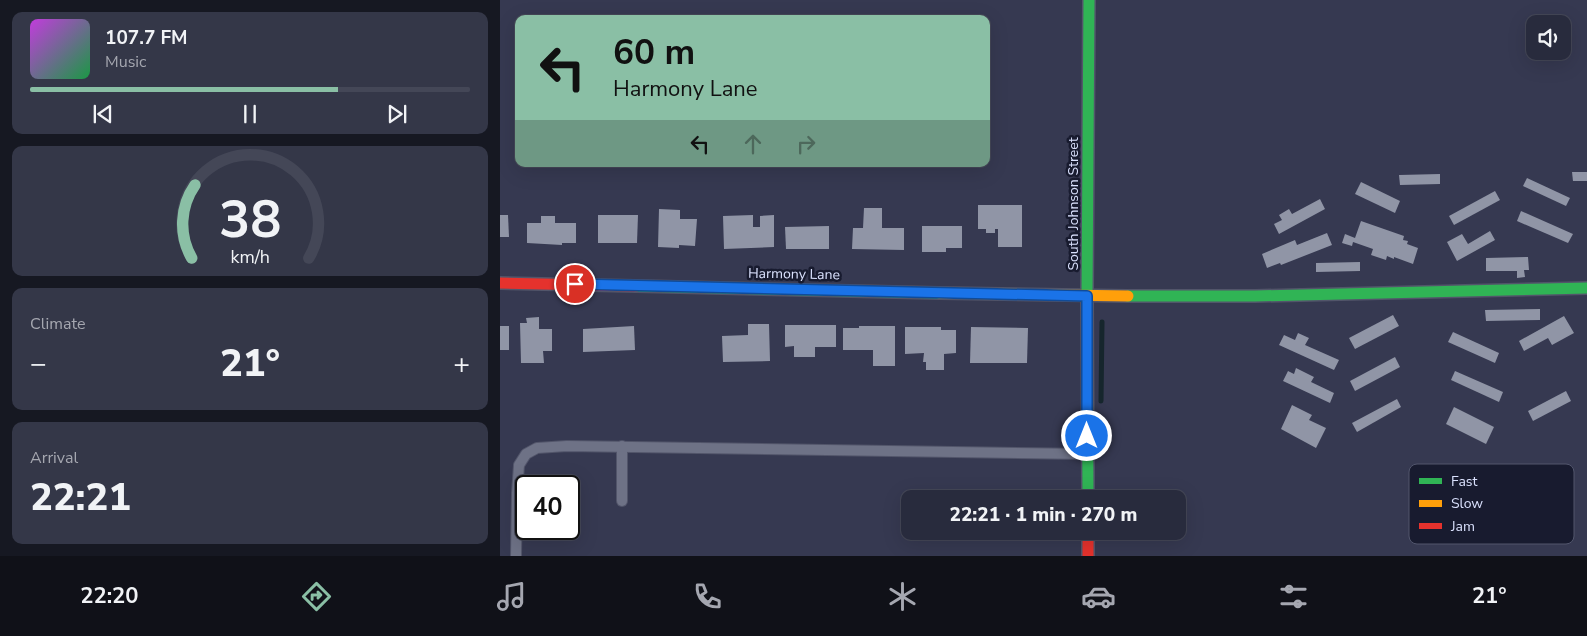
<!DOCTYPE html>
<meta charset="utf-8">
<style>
body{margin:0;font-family:"Nunito Sans",sans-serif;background:#343748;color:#f1f3f6;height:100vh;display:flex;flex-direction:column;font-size:19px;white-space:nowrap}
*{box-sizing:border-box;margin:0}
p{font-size:16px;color:#a5a7b0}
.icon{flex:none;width:28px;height:28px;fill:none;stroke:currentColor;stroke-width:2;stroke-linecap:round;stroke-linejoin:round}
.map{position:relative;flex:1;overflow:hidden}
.panel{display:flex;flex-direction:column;gap:12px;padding:12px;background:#161822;width:500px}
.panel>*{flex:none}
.guide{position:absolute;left:15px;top:15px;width:475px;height:152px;border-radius:10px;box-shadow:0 5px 20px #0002,0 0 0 1px #444757;background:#8abfa5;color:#111;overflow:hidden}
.controls{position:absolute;left:1026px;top:15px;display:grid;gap:10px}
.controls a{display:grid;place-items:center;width:45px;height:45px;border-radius:10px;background:#282b3d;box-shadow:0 5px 20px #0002,0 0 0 1px #444757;font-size:25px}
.speed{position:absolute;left:15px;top:475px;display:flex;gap:10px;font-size:25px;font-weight:700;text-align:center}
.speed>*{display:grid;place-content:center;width:65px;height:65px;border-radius:50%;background:#282b3d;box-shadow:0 5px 20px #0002,0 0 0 1px #444757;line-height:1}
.speed .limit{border:2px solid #111;border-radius:8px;background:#fff;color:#111}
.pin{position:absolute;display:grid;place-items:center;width:42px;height:42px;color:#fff;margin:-21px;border:2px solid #fff;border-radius:50%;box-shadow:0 1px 5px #0007}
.me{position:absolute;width:55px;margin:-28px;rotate:0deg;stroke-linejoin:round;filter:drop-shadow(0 0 4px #0008)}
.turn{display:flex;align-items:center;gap:18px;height:105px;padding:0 15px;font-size:22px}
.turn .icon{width:65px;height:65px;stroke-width:2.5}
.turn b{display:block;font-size:35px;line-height:42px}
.lanes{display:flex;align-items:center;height:48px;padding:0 15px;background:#0003;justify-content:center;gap:25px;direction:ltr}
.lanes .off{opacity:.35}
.big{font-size:38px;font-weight:800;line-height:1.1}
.panel .widget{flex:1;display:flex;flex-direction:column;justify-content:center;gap:8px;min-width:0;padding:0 18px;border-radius:10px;background:#343748}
.panel .dial{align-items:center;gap:0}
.dial svg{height:130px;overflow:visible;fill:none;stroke:#444757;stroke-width:7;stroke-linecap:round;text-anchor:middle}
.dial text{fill:#f1f3f6;stroke:none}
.song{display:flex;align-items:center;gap:15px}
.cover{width:60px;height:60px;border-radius:8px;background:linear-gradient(135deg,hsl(290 70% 55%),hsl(140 70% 35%))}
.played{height:5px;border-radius:2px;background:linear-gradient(90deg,#8abfa5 70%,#444757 70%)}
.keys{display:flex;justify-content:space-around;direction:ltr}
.heat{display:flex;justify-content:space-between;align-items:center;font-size:28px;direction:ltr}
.trip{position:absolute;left:401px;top:490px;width:285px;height:50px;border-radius:10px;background:#282b3d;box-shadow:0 5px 20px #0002,0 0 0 1px #444757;font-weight:800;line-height:50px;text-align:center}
.tab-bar{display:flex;height:80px;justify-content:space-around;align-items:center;background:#101118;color:#a5a7b0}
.tab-bar .icon{width:35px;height:35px}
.tab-bar .selected{color:#8abfa5}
.tab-bar b{font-size:22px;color:#f1f3f6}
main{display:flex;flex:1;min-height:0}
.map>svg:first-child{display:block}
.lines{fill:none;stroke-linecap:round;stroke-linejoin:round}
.stream{stroke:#16262d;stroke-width:5}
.building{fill:#9095a6}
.lane-casing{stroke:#52556a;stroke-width:12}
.fast-casing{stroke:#52556a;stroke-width:14}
.slow-casing{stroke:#52556a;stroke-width:14}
.jam-casing{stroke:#52556a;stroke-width:14}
.lane{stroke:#6e7286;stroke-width:10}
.fast{stroke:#30b455;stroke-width:11}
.slow{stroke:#ff9f0a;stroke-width:11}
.jam{stroke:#e5322d;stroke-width:11}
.route-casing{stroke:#114b97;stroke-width:12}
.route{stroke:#1a73e8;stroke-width:9}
.labels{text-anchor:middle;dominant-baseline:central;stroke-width:5;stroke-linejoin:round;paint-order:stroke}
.street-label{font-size:14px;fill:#dae1fd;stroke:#181b2f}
.key{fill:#181b2f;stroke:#52566d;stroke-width:1}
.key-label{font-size:14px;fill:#dae1fd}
</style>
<main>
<section class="panel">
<div class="widget">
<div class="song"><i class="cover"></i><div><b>107.7 FM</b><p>Music</p></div></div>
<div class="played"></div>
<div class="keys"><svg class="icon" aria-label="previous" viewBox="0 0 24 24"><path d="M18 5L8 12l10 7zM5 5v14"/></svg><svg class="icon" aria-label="pause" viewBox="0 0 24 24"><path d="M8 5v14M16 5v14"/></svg><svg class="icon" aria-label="next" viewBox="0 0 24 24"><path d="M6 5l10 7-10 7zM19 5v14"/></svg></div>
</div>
<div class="widget dial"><svg viewBox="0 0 100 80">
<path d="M14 69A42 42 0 1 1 86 69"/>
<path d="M14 69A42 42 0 0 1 16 24" stroke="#8abfa5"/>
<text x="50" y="56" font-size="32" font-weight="700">38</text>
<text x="50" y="72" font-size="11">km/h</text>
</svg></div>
<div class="widget"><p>Climate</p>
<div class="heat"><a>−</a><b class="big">21°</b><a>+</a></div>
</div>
<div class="widget"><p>Arrival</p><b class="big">22:21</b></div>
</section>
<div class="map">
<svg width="1087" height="556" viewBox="0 0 1087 556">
<rect width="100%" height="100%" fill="#363951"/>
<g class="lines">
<path class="stream" d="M601 401 602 322"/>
</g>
<g class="building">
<path d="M1072 172H1087V181H1073Z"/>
<path d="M940 174V184L900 185 899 175Z"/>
<path d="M1027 178 1070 198 1066 206 1023 186Z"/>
<path d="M861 182 900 201 895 213 855 194Z"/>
<path d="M995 191 1000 200 954 225 949 216Z"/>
<path d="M820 199 825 209 779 234 774 224 782 220 779 215 789 209 792 214Z"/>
<path d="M478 205H522V247H498V229H495V233H486V229H478Z"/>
<path d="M364 208H382V228H404V250L352 249 353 228H363Z"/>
<path d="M159 209 180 210V219H197L195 246 179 245V248L158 247Z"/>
<path d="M1021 211 1073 234 1068 243 1017 221Z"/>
<path d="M0 215H8L9 237H0Z"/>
<path d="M98 215H138L137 243H98Z"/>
<path d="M253 215V227H260V216L274 215V247L224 249 223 216Z"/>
<path d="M41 216H55V223H76V243H62V245L27 243V223H41Z"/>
<path d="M861 221 904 236 903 240 908 241 907 244 918 248 913 264 894 257V259L887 256 886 260 871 255 873 249 853 242 852 246 842 243 845 234 855 238Z"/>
<path d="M329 226V249H286L285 227Z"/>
<path d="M422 226H462V248H446V252H422Z"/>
<path d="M990 231 995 240 957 261 947 242 962 234 968 244Z"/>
<path d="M827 233 832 245 781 265 780 263 767 268 762 254 795 240 797 245Z"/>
<path d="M1028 257 1029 270H1024L1025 277 1017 278V271H986V258Z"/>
<path d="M860 262V271L816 272V263Z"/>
<path d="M1040 309V320L986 321 985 310Z"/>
<path d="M893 315 899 326 855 349 849 338Z"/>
<path d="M1064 316 1074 333 1052 345 1048 338 1024 351 1019 341Z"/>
<path d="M39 317V329H52V351H43L44 363H21L20 323H27L26 318Z"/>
<path d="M248 324H269L270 361 223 362 222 336 248 335Z"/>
<path d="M285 325H336V347H315V357H294V346L285 347Z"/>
<rect x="0" y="326" width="9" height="24"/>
<path d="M134 326 135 350 83 352V329Z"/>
<path d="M359 326H395V366H373V350H343V328H359Z"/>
<path d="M405 327H441V330H456V353L444 354V370H426V362H423L424 353 405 354Z"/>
<path d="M471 327 528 328 527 363H470Z"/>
<path d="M953 332 999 353 995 363 948 342Z"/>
<path d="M798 333 809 338 805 345 839 360 834 370 779 345 784 335 795 340Z"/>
<path d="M895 357 900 367 855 391 850 381Z"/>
<path d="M796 368 814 377 811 382 834 393 830 403 783 381 788 371 794 374Z"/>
<path d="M955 371 1003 392 999 402 951 380Z"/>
<path d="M1066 391 1071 401 1033 421 1028 411Z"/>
<path d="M897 399 901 407 857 432 852 423Z"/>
<path d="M792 405 812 415 809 420 826 428 816 448 781 429Z"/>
<path d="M954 407 994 427 986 444 946 424Z"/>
</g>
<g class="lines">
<g class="lane-casing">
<g id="lane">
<path d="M122 501V446"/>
<path d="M16 556 17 493 19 465 26 454 37 448 67 446 586 454"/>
</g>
</g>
<g class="fast-casing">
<g id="fast">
<path d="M136 286 439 293"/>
<path d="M628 296H755L1087 288"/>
<path d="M588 499 587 296 589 0"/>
</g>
</g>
<g class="slow-casing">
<path id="slow" d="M439 293 628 296"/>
</g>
<g class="jam-casing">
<g id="jam">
<path d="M0 283 136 286"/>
<path d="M588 531V556"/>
</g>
</g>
<use href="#lane" class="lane"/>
<use href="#fast" class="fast"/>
<use href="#slow" class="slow"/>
<use href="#jam" class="jam"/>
</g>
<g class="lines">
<g class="route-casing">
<path id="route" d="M75 284 587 296V436"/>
</g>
<use href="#route" class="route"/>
</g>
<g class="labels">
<g class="street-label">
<text transform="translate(573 204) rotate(-90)">South Johnson Street</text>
<text transform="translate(294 274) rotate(1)">Harmony Lane</text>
</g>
</g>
<rect x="909" y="464" width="165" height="80" rx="8" class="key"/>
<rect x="919" y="478" width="23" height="6" fill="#30b455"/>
<rect x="919" y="500" width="23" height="7" fill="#ff9f0a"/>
<rect x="919" y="523" width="23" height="6" fill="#e5322d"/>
<g class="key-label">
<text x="951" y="486">Fast</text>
<text x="951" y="508">Slow</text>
<text x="951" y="531">Jam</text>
</g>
</svg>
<div class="controls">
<a><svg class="icon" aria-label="sound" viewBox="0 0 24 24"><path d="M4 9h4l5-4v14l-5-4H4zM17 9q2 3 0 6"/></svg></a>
</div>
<div class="speed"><div class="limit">40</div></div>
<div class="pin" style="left:75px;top:284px;background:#d93025"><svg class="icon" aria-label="arrive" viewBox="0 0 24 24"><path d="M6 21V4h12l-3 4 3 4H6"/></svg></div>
<svg class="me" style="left:587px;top:436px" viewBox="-20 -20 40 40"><circle r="17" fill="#1a73e8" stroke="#fff" stroke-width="3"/><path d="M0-11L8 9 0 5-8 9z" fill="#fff"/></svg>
<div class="trip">22:21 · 1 min · 270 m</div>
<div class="guide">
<div class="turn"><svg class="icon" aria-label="left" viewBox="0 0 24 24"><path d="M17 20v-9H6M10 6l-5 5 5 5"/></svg><div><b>60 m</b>Harmony Lane</div></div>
<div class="lanes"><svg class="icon" aria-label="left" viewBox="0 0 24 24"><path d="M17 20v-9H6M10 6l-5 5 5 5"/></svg><svg class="icon off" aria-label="ahead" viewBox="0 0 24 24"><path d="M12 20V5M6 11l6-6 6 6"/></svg><svg class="icon off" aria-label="right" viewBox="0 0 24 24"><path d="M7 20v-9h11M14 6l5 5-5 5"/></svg></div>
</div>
</div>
</main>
<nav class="tab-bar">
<b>22:20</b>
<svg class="icon selected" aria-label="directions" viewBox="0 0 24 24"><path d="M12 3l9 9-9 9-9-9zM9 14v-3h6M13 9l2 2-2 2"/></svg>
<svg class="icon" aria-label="music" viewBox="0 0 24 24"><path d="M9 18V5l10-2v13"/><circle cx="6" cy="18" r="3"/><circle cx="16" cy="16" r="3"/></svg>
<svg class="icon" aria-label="phone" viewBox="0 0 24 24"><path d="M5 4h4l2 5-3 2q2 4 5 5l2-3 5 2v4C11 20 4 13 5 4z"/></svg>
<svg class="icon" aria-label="climate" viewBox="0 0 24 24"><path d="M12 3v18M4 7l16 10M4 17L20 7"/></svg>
<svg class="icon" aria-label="car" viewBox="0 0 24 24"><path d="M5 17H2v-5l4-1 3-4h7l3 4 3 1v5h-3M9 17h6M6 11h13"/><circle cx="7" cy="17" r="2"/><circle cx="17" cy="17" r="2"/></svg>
<svg class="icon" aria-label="filters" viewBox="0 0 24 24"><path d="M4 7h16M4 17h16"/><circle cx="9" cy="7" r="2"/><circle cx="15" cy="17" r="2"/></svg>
<b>21°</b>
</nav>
